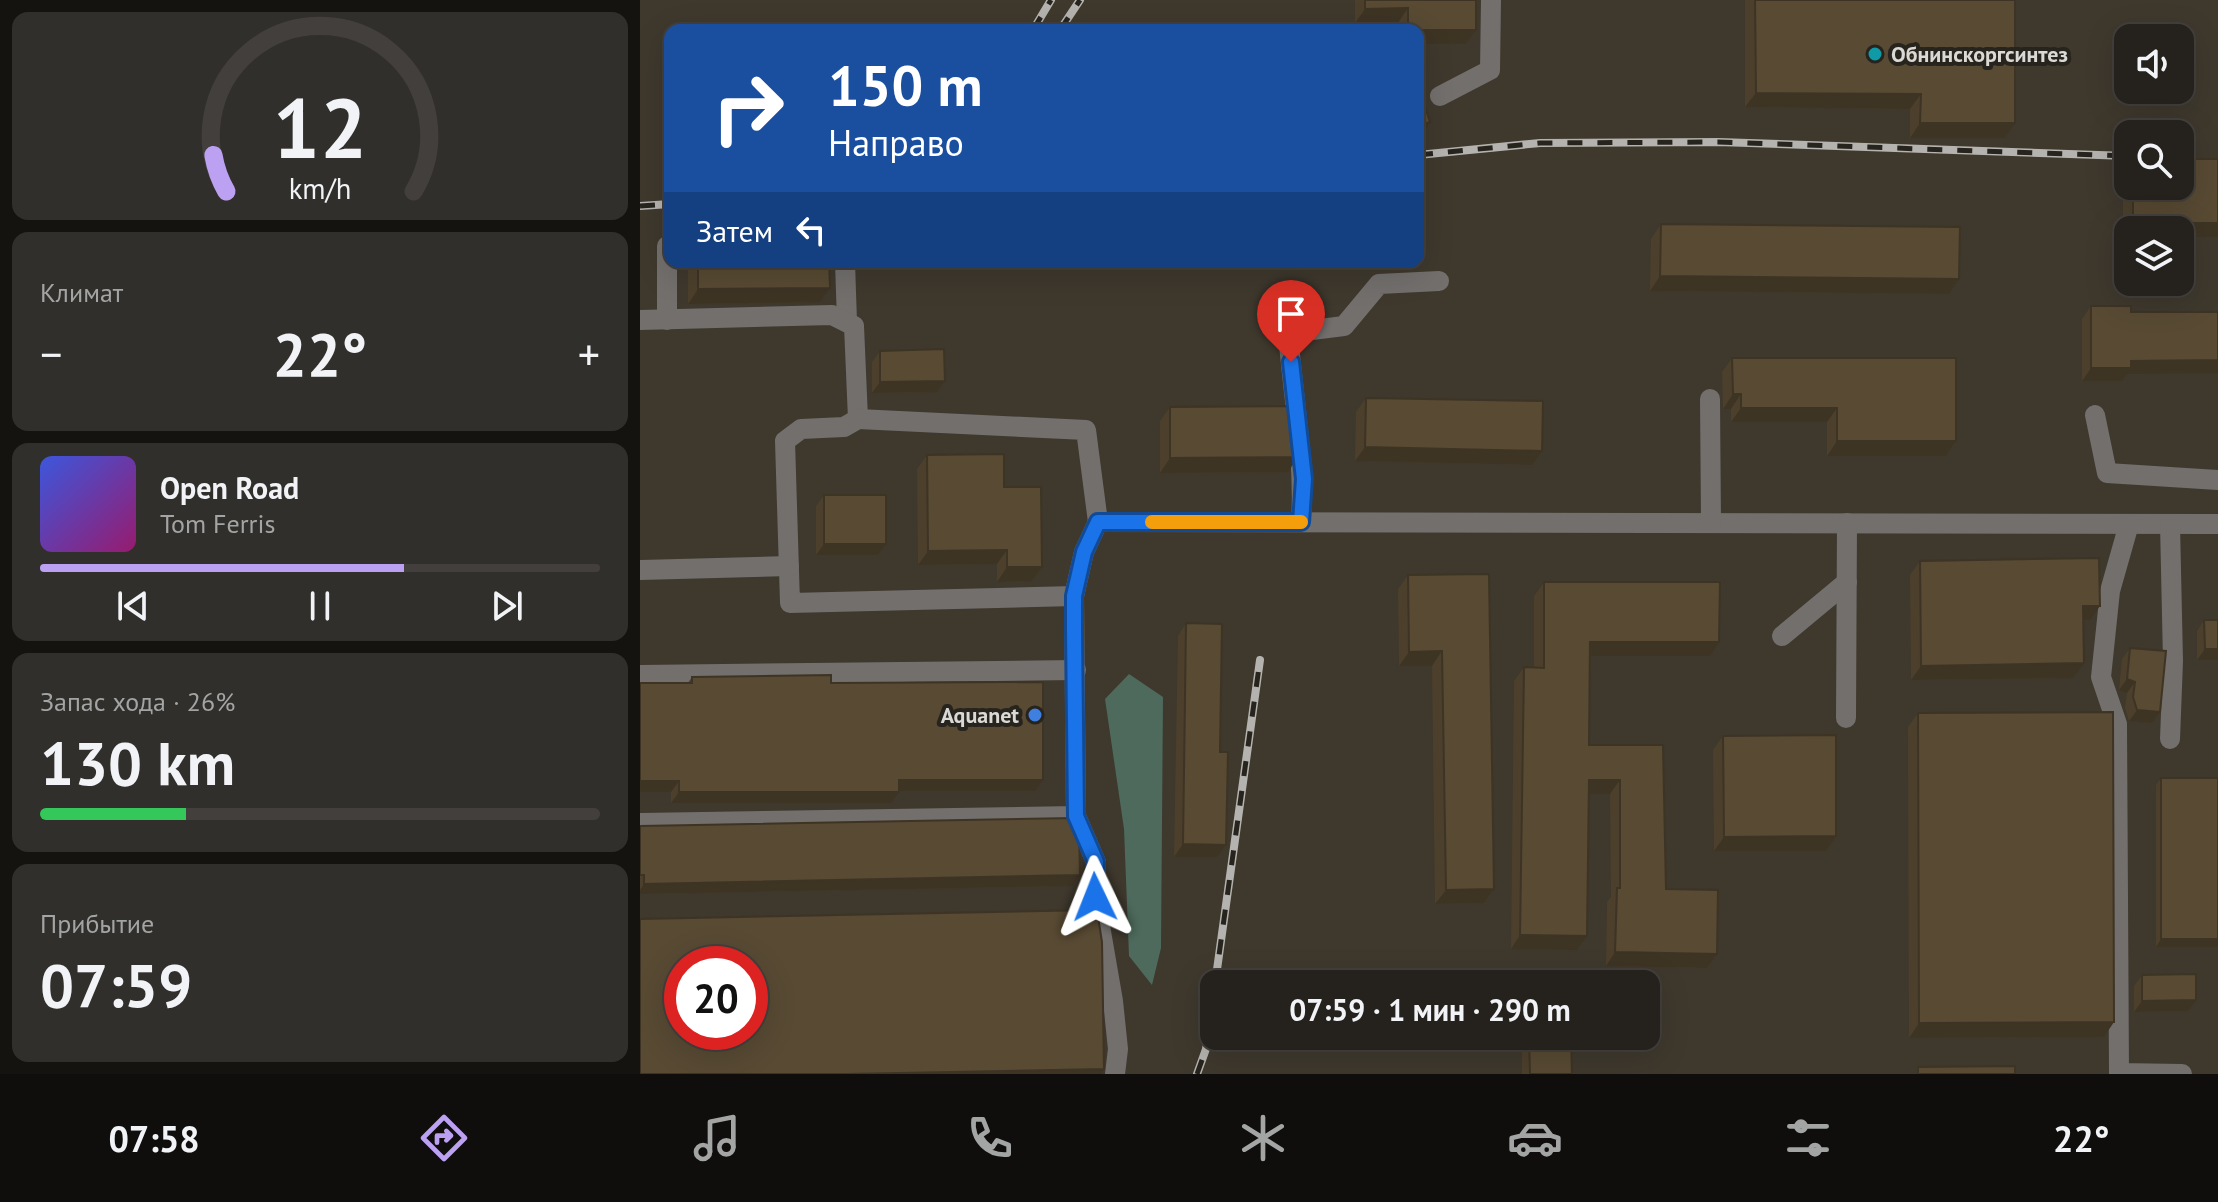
<!DOCTYPE html>
<html lang="ru">
<meta charset="utf-8">
<style>
body{margin:0;font-family:"PT Sans",sans-serif;background:#312f2b;color:#f1f3f6;height:100vh;display:flex;flex-direction:column;font-size:30px;white-space:nowrap}
*{box-sizing:border-box;margin:0}
p{font-size:26px;color:#a3a4a4}
.icon{flex:none;width:44px;height:44px;fill:none;stroke:currentColor;stroke-width:2;stroke-linecap:round;stroke-linejoin:round}
.map{position:relative;flex:1;overflow:hidden}
.drawer{display:flex;flex-direction:column;gap:12px;padding:12px;background:#141310;width:640px}
.drawer>*{flex:none}
.top-card{position:absolute;left:24px;top:24px;width:760px;height:244px;border-radius:16px;box-shadow:0 8px 32px #0002,0 0 0 2px #423f3c;background:#1a4fa0;color:#fff;overflow:hidden}
.fabs{position:absolute;left:1474px;top:24px;display:grid;gap:16px}
.fabs a{display:grid;place-items:center;width:80px;height:80px;border-radius:16px;background:#25221e;box-shadow:0 8px 32px #0002,0 0 0 2px #423f3c;font-size:40px}
.speed{position:absolute;left:24px;top:946px;display:flex;gap:16px;font-size:40px;font-weight:700;text-align:center}
.speed>*{display:grid;place-content:center;width:104px;height:104px;border-radius:50%;background:#25221e;box-shadow:0 8px 32px #0002,0 0 0 2px #423f3c;line-height:1}
.speed .limit{border:12px solid #d22;background:#fff;color:#111}
.pin{position:absolute;display:grid;place-items:center;width:68px;height:68px;color:#fff;margin:-82px -34px;border-radius:50% 50% 50% 0;rotate:-45deg;box-shadow:0 0 8px #0007}
.pin .icon{rotate:45deg}
.me{position:absolute;width:88px;margin:-44px;rotate:358deg;stroke-linejoin:round;filter:drop-shadow(0 0 6px #0008)}
.turn{display:flex;align-items:center;gap:28px;height:168px;padding:0 32px;font-size:36px}
.turn .icon{width:104px;height:104px;stroke-width:2.5}
.turn b{display:block;font-size:56px;line-height:68px}
.then{display:flex;align-items:center;height:76px;padding:0 32px;background:#0003;gap:16px;font-size:30px}
.big{font-size:60px;font-weight:800;line-height:1.1}
.drawer .widget{flex:1;display:flex;flex-direction:column;justify-content:center;gap:12px;min-width:0;padding:0 28px;border-radius:16px;background:#312f2b}
.drawer .dial{align-items:center;gap:0}
.dial svg{height:208px;overflow:visible;fill:none;stroke:#423f3c;stroke-width:7;stroke-linecap:round;text-anchor:middle}
.dial text{fill:#f1f3f6;stroke:none}
.song{display:flex;align-items:center;gap:24px}
.cover{width:96px;height:96px;border-radius:12px;background:linear-gradient(135deg,hsl(230 70% 55%),hsl(320 70% 35%))}
.played{height:8px;border-radius:4px;background:linear-gradient(90deg,#bca0f2 65%,#423f3c 65%)}
.keys{display:flex;justify-content:space-around;direction:ltr}
.heat{display:flex;justify-content:space-between;align-items:center;font-size:44px;direction:ltr}
.charge{height:12px;border-radius:6px;background:linear-gradient(90deg,#34c759 26%,#423f3c 0)}
.trip{position:absolute;left:560px;top:970px;width:460px;height:80px;border-radius:16px;background:#25221e;box-shadow:0 8px 32px #0002,0 0 0 2px #423f3c;font-weight:800;line-height:80px;text-align:center}
.tabs{display:flex;height:128px;justify-content:space-around;align-items:center;background:#0f0e0c;color:#a3a4a4}
.tabs .icon{width:56px;height:56px}
.tabs .selected{color:#bca0f2}
.tabs b{font-size:36px;color:#f1f3f6}
main{display:flex;flex:1;min-height:0}
.map>svg:first-child{display:block}
.built{fill:#3e382d;fill-rule:evenodd}
.forest{fill:#4d6a5c}
.lines{fill:none;stroke-linecap:round;stroke-linejoin:round}
.minor{stroke:#726f6d;stroke-width:20}
.rail-casing{stroke:#b5b3af;stroke-width:8}
.rail{stroke:#27241e;stroke-width:5;stroke-dasharray:15;stroke-linecap:butt}
.wall{fill:#4c402c}
.shaded-wall{fill:#3e3424}
.building{fill:#584a33;stroke:#3e3424;stroke-width:2;fill-rule:evenodd}
.route-casing{stroke:#114b97;stroke-width:20}
.route{stroke:#1a73e8;stroke-width:14}
.slow{stroke:#f59e0b;stroke-width:14}
.culture-dot{fill:#0f9aa8;stroke:#27241e;stroke-width:3}
.shop-dot{fill:#3f7fe0;stroke:#27241e;stroke-width:3}
.labels{text-anchor:middle;dominant-baseline:central;stroke-width:8;stroke-linejoin:round;paint-order:stroke}
.poi-label{font-size:22px;font-weight:bold;fill:#dbd9d6;stroke:#27241e;text-anchor:start}
</style>
<main>
<section class="drawer">
<div class="widget dial"><svg viewBox="0 0 100 80">
<path d="M14 69A42 42 0 1 1 86 69"/>
<path d="M14 69A42 42 0 0 1 9 55" stroke="#bca0f2"/>
<text x="50" y="56" font-size="32" font-weight="700">12</text>
<text x="50" y="72" font-size="11">km/h</text>
</svg></div>
<div class="widget"><p>Климат</p>
<div class="heat"><a>−</a><b class="big">22°</b><a>+</a></div>
</div>
<div class="widget">
<div class="song"><i class="cover"></i><div><b>Open Road</b><p>Tom Ferris</p></div></div>
<div class="played"></div>
<div class="keys"><svg class="icon" aria-label="previous" viewBox="0 0 24 24"><path d="M18 5L8 12l10 7zM5 5v14"/></svg><svg class="icon" aria-label="pause" viewBox="0 0 24 24"><path d="M8 5v14M16 5v14"/></svg><svg class="icon" aria-label="next" viewBox="0 0 24 24"><path d="M6 5l10 7-10 7zM19 5v14"/></svg></div>
</div>
<div class="widget"><p>Запас хода · 26%</p><b class="big">130 km</b><div class="charge"></div></div>
<div class="widget"><p>Прибытие</p><b class="big">07:59</b></div>
</section>
<div class="map">
<svg width="1578" height="1074" viewBox="0 0 1578 1074">
<rect width="100%" height="100%" fill="#312e28"/>
<path class="built" d="M0 0H1578V1074H0ZM30 30H778V262H30ZM1488 38H1540V90H1488ZM1488 134H1540V186H1488ZM1488 230H1540V282H1488ZM42 964H110V1032H42ZM574 984H1006V1036H574Z"/>
<path class="forest" d="M489 674 523 697 521 948 512 985 489 956 484 829 465 699Z"/>
<g class="lines">
<g class="minor">
<path d="M800 96 850 70 851 0"/>
<path d="M205 262 207 322"/>
<path d="M0 320 192 315 214 326 218 419 446 430 458 522 1578 524"/>
<path d="M27 320V246H30"/>
<path d="M1070 399 1071 523"/>
<path d="M1455 415 1467 473 1578 480"/>
<path d="M218 419 204 427 161 429 145 441 150 603 434 596"/>
<path d="M661 522C665 460 653 396 648 333L704 326 739 284 799 281"/>
<path d="M1489 524 1470 591 1461 677 1477 724 1479 1073 1542 1074"/>
<path d="M1530 524 1533 661 1530 739"/>
<path d="M0 570 149 566"/>
<path d="M1142 636 1207 582"/>
<path d="M0 675 436 670"/>
<path d="M1206 718 1207 523"/>
<path d="M436 816 456 862 455 897 473 1001 478 1049 475 1074"/>
<path d="M0 823 436 816 434 596 444 552 458 522"/>
</g>
<g class="rail-casing">
<g id="rail">
<path d="M393 30 411 0"/>
<path d="M420 30 440 0"/>
<path d="M778 155 900 143 1078 142 1488 156"/>
<path d="M0 206 30 204"/>
<path d="M575 984 620 660"/>
<path d="M557 1074 566 1049 574 989"/>
</g>
</g>
<use href="#rail" class="rail"/>
</g>
<g class="wall">
<path d="M715 0H836V30L826 44H778V30H758V23H715Z"/>
<path d="M1105 0H1375L1365 138H1270V109L1105 107Z"/>
<path d="M1488 167V186H1540V230H1488V238H1483V174Z"/>
<path d="M1021 224 1319 279 1309 294 1010 291 1011 239Z"/>
<path d="M48 262H189L190 288 180 302 48 304Z"/>
<path d="M1451 306 1487 374 1482 381H1442V319Z"/>
<path d="M240 351 297 392 232 393V362Z"/>
<path d="M1092 358 1316 441 1306 456H1187V422H1091V409H1083L1082 372Z"/>
<path d="M726 398 892 465 715 461 716 412Z"/>
<path d="M530 407 648 472 520 473V421Z"/>
<path d="M287 455 364 487 402 567 392 581 357 582V564L278 565 277 469Z"/>
<path d="M184 495 238 555H176V506Z"/>
<path d="M1280 561 1450 620 1443 621 1433 678 1271 680 1270 575Z"/>
<path d="M849 574 854 889 844 903 795 904 792 666H759L758 589 768 575Z"/>
<path d="M904 582 1070 656H950L949 745H1023L1026 889 1077 954 1067 968 966 966 967 902 971 897 970 794H948L947 936 937 950 871 949 874 681 884 667H894V596Z"/>
<path d="M1564 620 1578 660H1557V631Z"/>
<path d="M546 623 580 752 586 845 577 857H534L538 636Z"/>
<path d="M1490 648 1520 712 1512 723 1489 721 1485 708 1487 693 1479 690 1482 659Z"/>
<path d="M52 677 191 683 403 780 395 791H259L251 803H31V792L48 683Z"/>
<path d="M1278 713 1464 1037 1269 1038 1268 727Z"/>
<path d="M1083 736 1186 851H1074L1073 750Z"/>
<path d="M1521 778H1578V947H1516V785Z"/>
<path d="M0 826 432 886 0 894Z"/>
<path d="M1502 975 1548 1011 1494 1012V986Z"/>
<path d="M882 1036H931L932 1074H882Z"/>
</g>
<g class="shaded-wall">
<path d="M768 8 758 23H715L725 9Z"/>
<path d="M778 30H836L826 44H778Z"/>
<path d="M1116 93 1281 94 1270 109 1105 107Z"/>
<path d="M790 122 785 129 778 131V126Z"/>
<path d="M1280 123H1375L1365 138H1270Z"/>
<path d="M1493 223H1578V237H1540V230H1489Z"/>
<path d="M1020 276 1319 279 1309 294 1010 291Z"/>
<path d="M190 288 180 302 48 304 58 289Z"/>
<path d="M1578 360V373L1487 374 1482 381H1442L1451 368 1491 361Z"/>
<path d="M305 381 297 392 232 393 240 382Z"/>
<path d="M1093 394H1101L1091 409H1083Z"/>
<path d="M1101 408H1197L1187 422H1091Z"/>
<path d="M1197 441H1316L1306 456H1187Z"/>
<path d="M725 447 902 451 892 465 715 461Z"/>
<path d="M658 457 648 472 520 473 530 458Z"/>
<path d="M184 544H246L238 555H176Z"/>
<path d="M367 550 357 564 278 565 288 551Z"/>
<path d="M367 567H402L392 581 357 582Z"/>
<path d="M1443 606H1460L1450 620 1433 621Z"/>
<path d="M950 642H1079L1070 656H940Z"/>
<path d="M1565 649H1578V660H1557Z"/>
<path d="M802 651 792 666H759L769 652Z"/>
<path d="M1444 663 1433 678 1271 680 1281 666Z"/>
<path d="M1487 679 1495 682 1487 693 1479 690Z"/>
<path d="M1497 710 1520 712 1512 723 1489 721Z"/>
<path d="M259 780H403L395 791H251Z"/>
<path d="M949 780H980L970 794H939Z"/>
<path d="M0 781H39L31 792H0Z"/>
<path d="M39 792H259L251 803H31Z"/>
<path d="M1196 836 1186 851H1074L1084 837Z"/>
<path d="M543 844 586 845 577 857H534Z"/>
<path d="M440 875 432 886 0 894V890L4 884Z"/>
<path d="M854 889 844 903 795 904 806 890Z"/>
<path d="M880 935 947 936 937 950 871 949Z"/>
<path d="M1521 939H1578V947H1516Z"/>
<path d="M975 952 1077 954 1067 968 966 966Z"/>
<path d="M1556 1000 1548 1011 1494 1012 1502 1001Z"/>
<path d="M1474 1022 1464 1037 1269 1038 1279 1023Z"/>
<path d="M464 1069 461 1074H207Z"/>
</g>
<g class="building">
<path d="M725 0H836V30H768V8L725 9Z"/>
<path d="M1115 0H1375V123H1280L1281 94 1116 93Z"/>
<path d="M785 107 790 122 778 126V110Z"/>
<path d="M1540 159H1578V223H1493V186H1540Z"/>
<path d="M1021 224 1320 227 1319 279 1020 276Z"/>
<path d="M58 262H189L190 288 58 289Z"/>
<path d="M1451 306H1491V312H1578V360L1491 361V368H1451Z"/>
<path d="M304 349 305 381 240 382V351Z"/>
<path d="M1092 358H1316V441H1197V408H1101V394H1093Z"/>
<path d="M726 398 903 401 902 451 725 447Z"/>
<path d="M654 406 658 457 530 458V407Z"/>
<path d="M364 454V487H401L402 567H367V550L288 551 287 455Z"/>
<rect x="184" y="495" width="62" height="49"/>
<path d="M1459 558 1460 606H1443L1444 663 1281 666 1280 561Z"/>
<path d="M849 574 854 889 806 890 802 651 769 652 768 575Z"/>
<path d="M904 582H1080L1079 642H950L949 745H1023L1026 889 1078 890 1077 954 975 952 977 888H980V780H949L947 936 880 935 884 667 904 668Z"/>
<path d="M1564 620H1578V649H1565Z"/>
<path d="M546 623 582 624 580 752H588L586 845 543 844Z"/>
<path d="M1490 648 1526 651 1520 712 1497 710 1493 697 1495 682 1487 679Z"/>
<path d="M191 675V683L403 682V780H259V792H39V781H0V683H52V677Z"/>
<path d="M1473 712 1474 1022 1279 1023 1278 713Z"/>
<path d="M1196 735V836L1084 837 1083 736Z"/>
<rect x="1521" y="778" width="57" height="161"/>
<path d="M435 818 439 827 440 875 4 884V875H0V826Z"/>
<path d="M457 910 462 942 464 1069 207 1074H0V919ZM42 964H110V1032H42Z"/>
<path d="M1556 974V1000L1502 1001V975Z"/>
<path d="M889 1036H931L932 1074H890Z"/>
<path d="M1375 1066V1074H1278V1067Z"/>
</g>
<g class="lines">
<g class="route-casing">
<path id="route" d="M455 897 456 862 436 816 434 630V596L444 552 458 522H661L664 479 651 362"/>
</g>
<use href="#route" class="route"/>
<path class="slow" d="M512 522H661"/>
</g>
<circle class="culture-dot" cx="1235" cy="54" r="8"/>
<circle class="shop-dot" cx="395" cy="715" r="8"/>
<g class="labels">
<g class="poi-label">
<text x="1251" y="54">Обнинскоргсинтез</text>
<text x="379" y="715" text-anchor="end">Aquanet</text>
</g>
</g>
</svg>
<div class="fabs">
<a><svg class="icon" aria-label="sound" viewBox="0 0 24 24"><path d="M4 9h4l5-4v14l-5-4H4zM17 9q2 3 0 6"/></svg></a>
<a><svg class="icon" aria-label="search" viewBox="0 0 24 24"><circle cx="10" cy="10" r="6"/><path d="M15 15l6 6"/></svg></a>
<a><svg class="icon" aria-label="layers" viewBox="0 0 24 24"><path d="M12 4l9 5-9 5-9-5zM3 14l9 5 9-5"/></svg></a>
</div>
<div class="speed"><div class="limit">20</div></div>
<div class="pin" style="left:651px;top:362px;background:#d93025"><svg class="icon" aria-label="arrive" viewBox="0 0 24 24"><path d="M6 21V4h12l-3 4 3 4H6"/></svg></div>
<svg class="me" style="left:455px;top:897px" viewBox="-20 -20 40 40"><path d="M0-17L14 15 0 8-14 15z" fill="#1a73e8" stroke="#fff" stroke-width="4"/></svg>
<div class="trip">07:59 · 1 мин · 290 m</div>
<div class="top-card">
<div class="turn"><svg class="icon" aria-label="right" viewBox="0 0 24 24"><path d="M7 20v-9h11M14 6l5 5-5 5"/></svg><div><b>150 m</b>Направо</div></div>
<div class="then">Затем<svg class="icon" aria-label="left" viewBox="0 0 24 24"><path d="M17 20v-9H6M10 6l-5 5 5 5"/></svg></div>
</div>
</div>
</main>
<nav class="tabs">
<b>07:58</b>
<svg class="icon selected" aria-label="directions" viewBox="0 0 24 24"><path d="M12 3l9 9-9 9-9-9zM9 14v-3h6M13 9l2 2-2 2"/></svg>
<svg class="icon" aria-label="music" viewBox="0 0 24 24"><path d="M9 18V5l10-2v13"/><circle cx="6" cy="18" r="3"/><circle cx="16" cy="16" r="3"/></svg>
<svg class="icon" aria-label="phone" viewBox="0 0 24 24"><path d="M5 4h4l2 5-3 2q2 4 5 5l2-3 5 2v4C11 20 4 13 5 4z"/></svg>
<svg class="icon" aria-label="climate" viewBox="0 0 24 24"><path d="M12 3v18M4 7l16 10M4 17L20 7"/></svg>
<svg class="icon" aria-label="car" viewBox="0 0 24 24"><path d="M5 17H2v-5l4-1 3-4h7l3 4 3 1v5h-3M9 17h6M6 11h13"/><circle cx="7" cy="17" r="2"/><circle cx="17" cy="17" r="2"/></svg>
<svg class="icon" aria-label="filters" viewBox="0 0 24 24"><path d="M4 7h16M4 17h16"/><circle cx="9" cy="7" r="2"/><circle cx="15" cy="17" r="2"/></svg>
<b>22°</b>
</nav>
